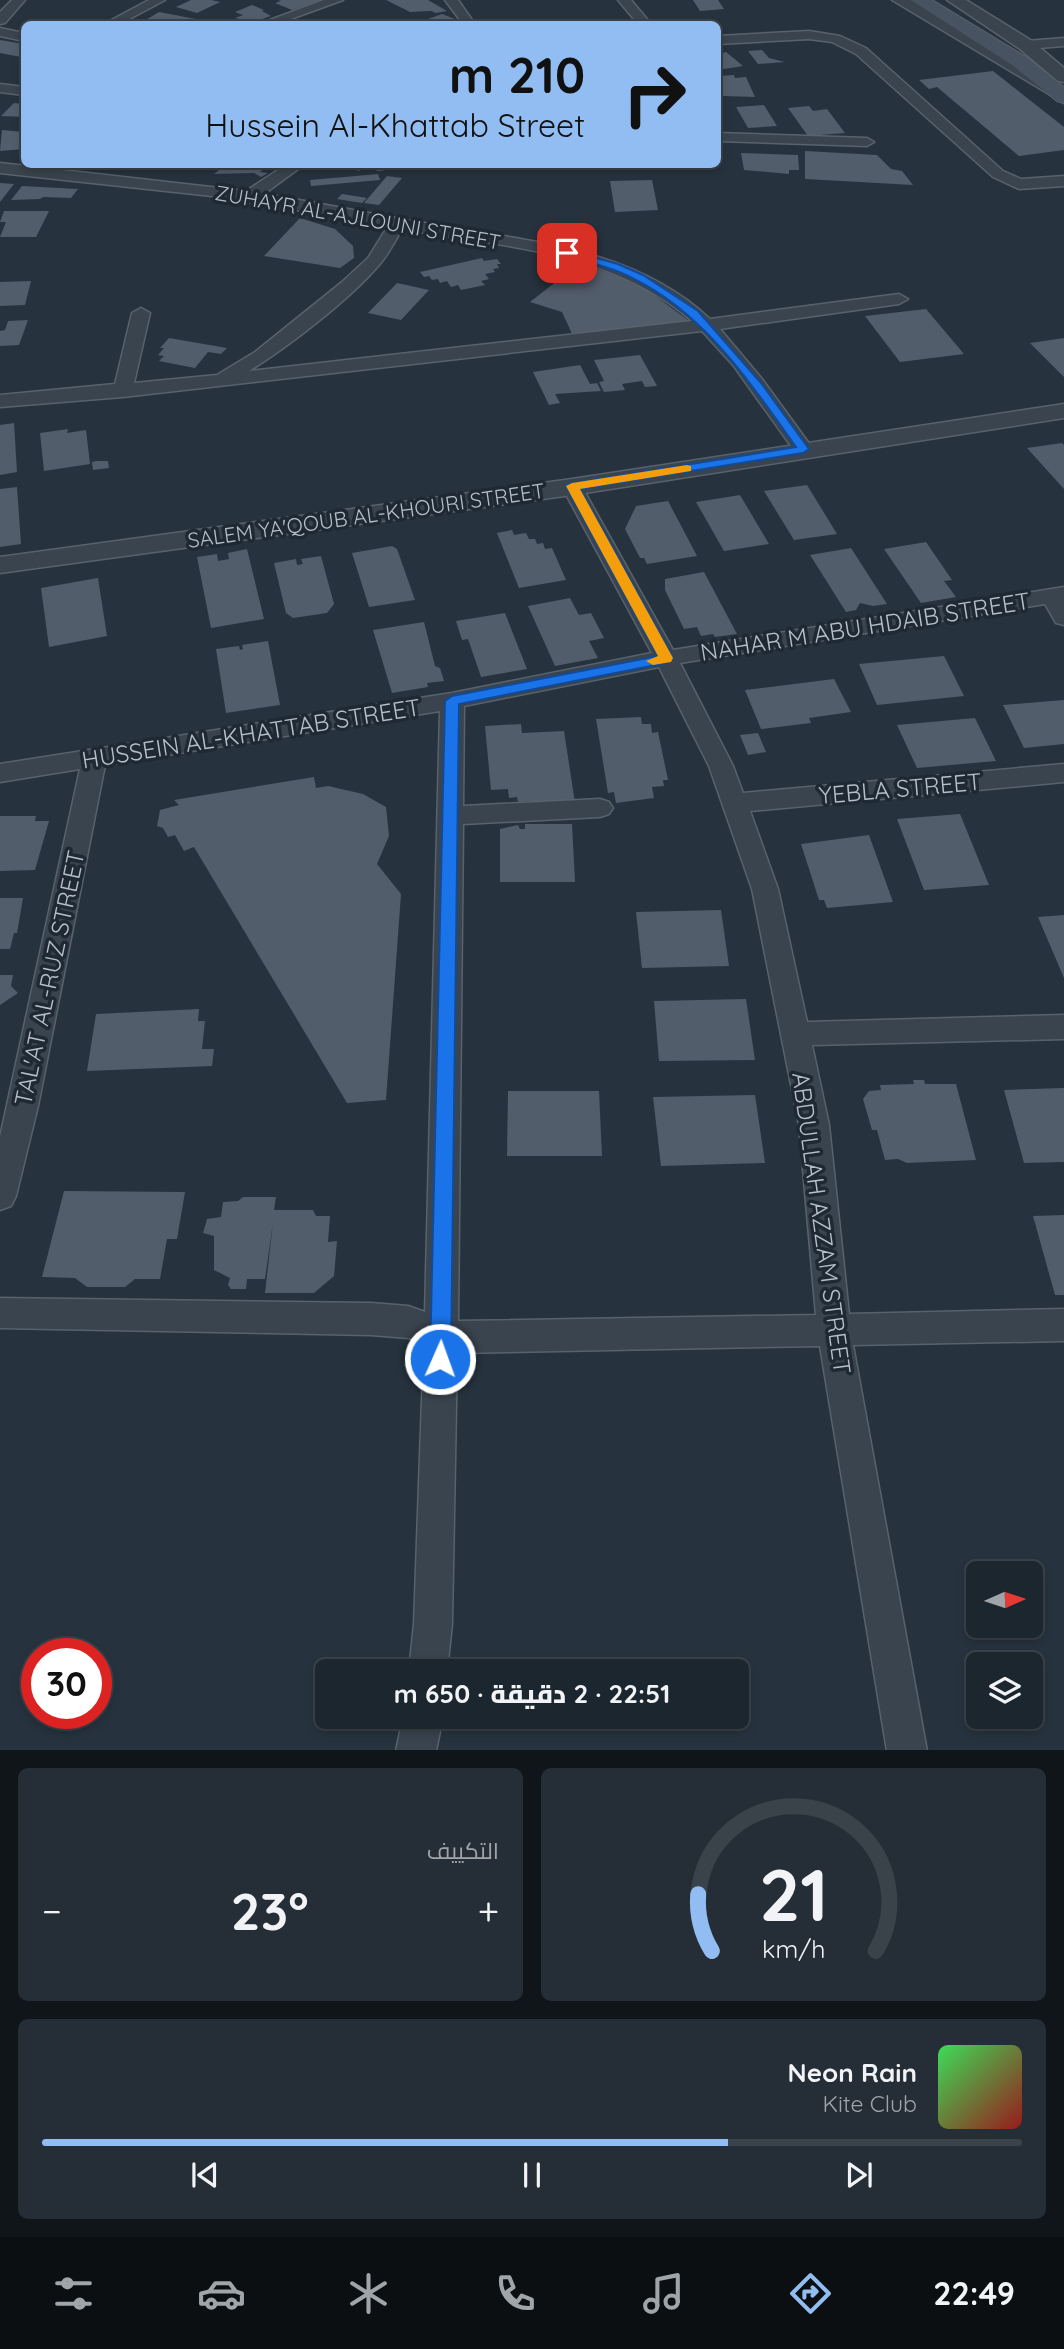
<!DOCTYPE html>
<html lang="ar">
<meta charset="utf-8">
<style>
body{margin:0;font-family:Quicksand,Cairo,sans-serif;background:#252e36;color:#f1f3f6;direction:rtl;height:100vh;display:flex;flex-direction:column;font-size:26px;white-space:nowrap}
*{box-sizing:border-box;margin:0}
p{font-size:23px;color:#a0a5aa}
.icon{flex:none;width:38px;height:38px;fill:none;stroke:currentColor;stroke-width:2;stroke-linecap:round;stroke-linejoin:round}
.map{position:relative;height:1750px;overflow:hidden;direction:ltr}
.drawer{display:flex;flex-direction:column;gap:18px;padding:18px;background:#0f1519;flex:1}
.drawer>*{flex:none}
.banner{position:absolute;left:21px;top:21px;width:700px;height:147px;border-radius:10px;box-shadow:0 4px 10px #0003,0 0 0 2px #3a434a;direction:rtl;background:#92bdf2;color:#111;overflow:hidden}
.needle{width:46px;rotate:87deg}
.buttons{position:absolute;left:966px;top:1561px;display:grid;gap:14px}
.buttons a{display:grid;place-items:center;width:77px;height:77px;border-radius:10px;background:#1c262e;box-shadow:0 4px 10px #0003,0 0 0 2px #3a434a;font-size:35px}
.speed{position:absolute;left:21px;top:1638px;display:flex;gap:14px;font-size:35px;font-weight:700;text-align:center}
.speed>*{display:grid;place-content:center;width:91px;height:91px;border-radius:50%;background:#1c262e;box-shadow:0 4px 10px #0003,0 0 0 2px #3a434a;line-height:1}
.speed .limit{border:10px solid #d22;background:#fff;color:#111}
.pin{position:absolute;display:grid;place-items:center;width:60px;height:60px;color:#fff;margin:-30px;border-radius:14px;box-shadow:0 4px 10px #0006}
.me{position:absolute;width:77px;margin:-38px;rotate:2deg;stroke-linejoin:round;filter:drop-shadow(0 0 5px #0008)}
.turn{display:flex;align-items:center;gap:24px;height:147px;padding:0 21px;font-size:32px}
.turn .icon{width:91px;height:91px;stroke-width:2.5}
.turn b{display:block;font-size:49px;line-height:60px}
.big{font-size:52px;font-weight:800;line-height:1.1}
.drawer .card{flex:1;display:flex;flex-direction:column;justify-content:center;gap:10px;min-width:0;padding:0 24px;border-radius:10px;background:#252e36}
.drawer .dial{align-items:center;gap:0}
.dial svg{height:182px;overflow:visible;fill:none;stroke:#3a434a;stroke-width:7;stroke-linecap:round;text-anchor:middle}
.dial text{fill:#f1f3f6;stroke:none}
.song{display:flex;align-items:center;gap:21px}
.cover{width:84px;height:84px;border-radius:10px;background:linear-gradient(135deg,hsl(130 70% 55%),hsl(0 70% 35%))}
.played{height:7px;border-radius:4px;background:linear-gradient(90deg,#92bdf2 70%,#3a434a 70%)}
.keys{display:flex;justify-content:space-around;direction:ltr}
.heat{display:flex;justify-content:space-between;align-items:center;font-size:38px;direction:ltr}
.drawer .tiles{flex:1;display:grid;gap:18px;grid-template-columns:1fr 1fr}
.card:last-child{grid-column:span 2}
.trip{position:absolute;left:315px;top:1659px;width:434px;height:70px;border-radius:10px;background:#1c262e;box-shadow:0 4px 10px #0003,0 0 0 2px #3a434a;font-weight:800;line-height:70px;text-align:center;direction:rtl}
.dock{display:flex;height:112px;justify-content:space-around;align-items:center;background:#0b0f12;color:#a0a5aa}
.dock .icon{width:49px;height:49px}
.dock .on{color:#92bdf2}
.dock b{font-size:32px;color:#f1f3f6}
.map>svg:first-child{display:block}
.building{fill:#525d6c}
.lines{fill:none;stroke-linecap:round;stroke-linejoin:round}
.minor-casing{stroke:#58626c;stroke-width:3}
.tertiary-casing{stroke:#58626c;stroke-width:3}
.secondary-casing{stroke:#58626c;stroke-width:2}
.minor{fill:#3a444e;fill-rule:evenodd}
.tertiary{fill:#3a444e;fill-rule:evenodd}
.secondary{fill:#485361;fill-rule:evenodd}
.route{fill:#1a73e8;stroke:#114b97;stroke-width:2}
.slow{fill:#f59e0b}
.labels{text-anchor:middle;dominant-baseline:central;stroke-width:7;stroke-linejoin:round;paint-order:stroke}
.far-street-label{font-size:21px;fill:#b6bfc9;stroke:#1f2933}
.street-label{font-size:24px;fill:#b6bfc9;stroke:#1f2933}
</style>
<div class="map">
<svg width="1064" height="1751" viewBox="0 0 1064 1751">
<rect width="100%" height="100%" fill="#26323e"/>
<g class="building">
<path d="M191 0H211L220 2 197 13 176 7Z"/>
<path d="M278 0H321L292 10 275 3 281 1Z"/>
<path d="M386 0H428L447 11 436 13 431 11 410 12Z"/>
<path d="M693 0H718L724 9 700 11Z"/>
<path d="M252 5 264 10 262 11 271 16 253 22 235 18 243 15 235 12Z"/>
<path d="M159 12 201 20 196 23 185 21 179 24H139Z"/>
<path d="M442 14 455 19 447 22 452 24H414Z"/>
<path d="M691 19 695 24H665L661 21Z"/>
<path d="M0 40 24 44V55L21 57 0 53Z"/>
<path d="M762 50 769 58 785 62 758 64 748 51Z"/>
<path d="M726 52 743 66 718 70V54Z"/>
<path d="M993 71 1064 127V150L1019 156 937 87 929 89 919 80Z"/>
<path d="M734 75 735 78 746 77 755 97 723 96 718 76Z"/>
<path d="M14 103 24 104V117L1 116Z"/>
<path d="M764 105 777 126 748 128 736 107Z"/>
<path d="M809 106 813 111 827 109 845 133 808 136 788 108Z"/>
<path d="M2 130 24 132V149L0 151Z"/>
<path d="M805 151 877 155 891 169 902 171 913 185 805 179Z"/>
<path d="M741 153 798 155 799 170H789V174L744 170Z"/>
<path d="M226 164H264L260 167 265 168 260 172 268 173 261 177 254 173 214 174Z"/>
<path d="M337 164H368L359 171Z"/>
<path d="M370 164H398L393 169 379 171 365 168Z"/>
<path d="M378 174 380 180 311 186 310 180Z"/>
<path d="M387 176 402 178 379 205 364 203Z"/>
<path d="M652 180 658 210 615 212 610 181Z"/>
<path d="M0 183 14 184 0 202Z"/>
<path d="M22 186 78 189 71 198 43 197 40 199 11 200Z"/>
<path d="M342 194 367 198 362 203 337 199Z"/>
<path d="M4 211H49L36 237H0L6 222H0Z"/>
<path d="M300 218 335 229 353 246 354 258 340 268 264 256Z"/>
<path d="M482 258 484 261 497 259 501 264H497L499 268 493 269 495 272 485 274 489 279 481 281 485 285 461 290 458 285 451 287 447 281 440 283 438 279 432 280 429 276 424 277 420 272Z"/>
<path d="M580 263 639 284 692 323 573 336 562 312 530 302Z"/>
<path d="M31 281 25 305 0 306V282Z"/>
<path d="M397 283 429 290 401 320 368 313Z"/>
<path d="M926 309 964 354 900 362 865 316Z"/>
<path d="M28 320 19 345 0 346V331L5 330 8 321Z"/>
<path d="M169 338 227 348 221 354 208 352 195 368 159 361 164 356 158 355 164 348H160Z"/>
<path d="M1064 338V377L1030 343Z"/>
<path d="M640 355 657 386 645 387 642 381 622 384 625 390 604 392 599 382 604 381 594 360Z"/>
<path d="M580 365 590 384 597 383 601 391 555 394 560 403 549 405 533 372Z"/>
<path d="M14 423 17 472 0 475V425Z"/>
<path d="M68 429 67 433 86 430 90 464 44 471 40 433Z"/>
<path d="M1062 443 1064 445V489L1027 448Z"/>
<path d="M96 461H108L109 468 93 470 92 462Z"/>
<path d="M807 485 837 534 794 540 764 491Z"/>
<path d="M17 487 21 544 0 547V489Z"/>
<path d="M740 495 769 544 724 551 696 502Z"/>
<path d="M668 501 697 556 647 564 644 558H640L625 529 636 506Z"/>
<path d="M512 530 514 535 526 533 529 539H535L537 544 543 543 545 549 552 548 566 580 519 588 497 533Z"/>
<path d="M926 542 952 580 944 581 956 597 921 603 884 549Z"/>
<path d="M392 546 397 549 415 600 369 607 352 553Z"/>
<path d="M851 548 887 604 873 606 860 603 856 610 846 612 810 555Z"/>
<path d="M247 549 264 619 211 628 197 557 217 554 218 561 229 559 228 553Z"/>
<path d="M321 556 334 604 327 613 293 618 286 613 274 563 296 559 297 565 303 564 301 559Z"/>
<path d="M704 572 737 634 715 637 713 634 701 636 697 627 684 629 665 590V579Z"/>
<path d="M98 578 107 636 49 647 41 588Z"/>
<path d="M570 598 579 615 591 613 604 638 589 641 598 658 555 666 528 606Z"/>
<path d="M505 613 527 669 481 677 468 639 462 640 456 621Z"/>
<path d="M424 622 435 666 440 668 444 681 427 683 428 687 392 693 373 630Z"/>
<path d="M268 641 280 705 226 713 216 649 239 646 240 650 243 649 242 645Z"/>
<path d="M944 656 964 696 877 705 859 664Z"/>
<path d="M834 679 851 712 809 718 811 723 761 729 745 690Z"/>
<path d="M1064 700V744L1024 748 1003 705Z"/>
<path d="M641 717 642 724H651L652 733 658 732 668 780H663L664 786 652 787 654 798 616 803 614 792 608 793 596 719Z"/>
<path d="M975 718 996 761 917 768 897 725Z"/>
<path d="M521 724 522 733 564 731 575 803 534 805 533 801 518 802 517 797 509 798 508 789 491 790 485 726Z"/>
<path d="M758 733 766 752 748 755 740 735Z"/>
<path d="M314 777 316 788 328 786 363 794 386 807 389 836 377 864 401 894 386 1100 347 1103 194 847 184 851 175 835 168 837 163 828 157 826 160 810 179 805 174 800Z"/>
<path d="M960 814 989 885 924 890 897 819Z"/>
<path d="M0 816H36L35 821H49L35 870 0 871Z"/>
<path d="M525 824H572L575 882H500V829L518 825 520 829H525Z"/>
<path d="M869 835 893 902 827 908 824 900H819L801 844Z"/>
<path d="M0 898H23L17 933H14L10 949H0Z"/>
<path d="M721 910 729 966 642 968 636 912Z"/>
<path d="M1064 915V978L1038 917Z"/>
<path d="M0 975H13L11 986 18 993 0 1005Z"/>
<path d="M746 999 755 1060 659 1061 654 1001Z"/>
<path d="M199 1009 198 1021H205L202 1049H214L212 1066 87 1071 96 1014Z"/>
<path d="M913 1080H924L925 1084H956L976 1160 907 1163 898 1159 885 1160 877 1130H872L863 1099 869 1091 881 1090 880 1085 914 1084Z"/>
<path d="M1064 1088V1162L1024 1163 1004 1090Z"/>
<path d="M508 1091H599L602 1156H507Z"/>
<path d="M755 1095 765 1163 661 1166 653 1097Z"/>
<path d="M64 1191 185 1192 177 1239H167L160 1279H135L125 1287H87L75 1278 42 1277Z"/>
<path d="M243 1197H276L274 1210H313L316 1216H330L328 1242 337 1241 334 1276 314 1293H265L273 1222 265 1279H247L246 1289H231L228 1285 230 1278 214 1270V1236L203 1233 207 1219 221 1217 223 1202 238 1201Z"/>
<path d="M1064 1215V1295H1055L1033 1216Z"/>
</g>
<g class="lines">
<g class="minor-casing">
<g id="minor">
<path d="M12 0H25L5 23 0 24V12Z"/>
<path d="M149 0H165L120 24H104Z"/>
<path d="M324 0H343L277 24H259Z"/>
<path d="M445 0H458L475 24H463Z"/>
<path d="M618 0H631L651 24H638Z"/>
<path d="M0 28 24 33V41L0 36Z"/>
<path d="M809 31 840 36 866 48 1003 171 1021 179 1064 176V186L1019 189 993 177 856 54 832 42 809 39 718 44V36Z"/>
<path d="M1064 38V46L1026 49 1019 45 1026 41Z"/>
<path d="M0 84 24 87V95L0 92Z"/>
<path d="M718 133 867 138 874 142 867 146 718 141Z"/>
<path d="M0 163 246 191 287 164H305L264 194C322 203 379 216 437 225 534 242 635 249 710 319L899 294 908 299 899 304 720 329 762 379 813 449 803 455 796 453 733 365 702 331 123 397 0 407V395L115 384 132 313 141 308 150 313 134 383 217 375 255 352 342 282 368 258 388 226 221 197 0 173ZM402 229C505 248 609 249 692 321L249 371C288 347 349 300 379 265 388 255 395 241 402 229Z"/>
<path d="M572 481 579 483 582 487 673 650 1064 587V625L1056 623 1045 604 680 663 733 766 743 793 1064 764V782L750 811 778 889 807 1022 1064 1015V1039L812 1045 829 1125 849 1314 1064 1309V1341L853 1345 927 1751H887L820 1346 457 1353 452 1624 447 1671H409L414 1624 424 1343 408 1338 371 1335 0 1328V1298L371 1303 408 1306 425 1312 440 711 105 765 38 1106 16 1196 11 1206 0 1210V1137L80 769 0 782V764L452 693 652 653 562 487 565 483ZM659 667 709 766 752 889 799 1125 816 1315 458 1321 463 824 600 817 609 814 613 808 609 802 600 799 463 806 464 706Z"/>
<path d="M403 1717H443L436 1751H396Z"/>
</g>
</g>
<g class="tertiary-casing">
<g id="tertiary">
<path d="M892 0H912L941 15 1064 90V103Z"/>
<path d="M947 0H966L1032 41 1064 68V82L1058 81 1020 49Z"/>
<path d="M1064 404V418L572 495 0 573V557L572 479Z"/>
</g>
</g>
<g class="secondary-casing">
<path id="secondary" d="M911 0H932L1026 57 1064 87V103L1057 101 1012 65Z"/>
</g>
<use href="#minor" class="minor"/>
<use href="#tertiary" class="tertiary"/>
<use href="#secondary" class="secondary"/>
</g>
<path class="route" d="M567 250 618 264 643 275 698 311 761 383 809 449 803 453 580 489 673 658 666 663 459 704 451 1359 448 1366 440 1369 433 1366 430 1359 445 701 452 696 658 656 566 486 568 484 796 447C751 384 705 314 634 279 612 267 587 262 563 256V251Z"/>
<path class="slow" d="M687 465 691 466V471L580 489 673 658 671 662 653 665 646 661 658 656 566 486 572 483Z"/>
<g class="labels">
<g class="far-street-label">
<text transform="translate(358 217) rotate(10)">ZUHAYR AL-AJLOUNI STREET</text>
<text transform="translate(366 515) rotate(-8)">SALEM YA'QOUB AL-KHOURI STREET</text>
</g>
<g class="street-label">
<text transform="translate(865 626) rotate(-9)">NAHAR M ABU HDAIB STREET</text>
<text transform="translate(251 733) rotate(-9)">HUSSEIN AL-KHATTAB STREET</text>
<text transform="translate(900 788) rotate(-5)">YEBLA STREET</text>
<text transform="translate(49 978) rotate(-78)">TAL'AT AL-RUZ STREET</text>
<text transform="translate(822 1223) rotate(82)">ABDULLAH AZZAM STREET</text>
</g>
</g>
</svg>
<div class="buttons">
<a><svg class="needle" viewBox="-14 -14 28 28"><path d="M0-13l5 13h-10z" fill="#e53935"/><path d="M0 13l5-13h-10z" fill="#a0a5aa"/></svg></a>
<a><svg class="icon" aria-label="layers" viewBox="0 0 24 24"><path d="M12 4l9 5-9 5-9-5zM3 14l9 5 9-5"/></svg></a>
</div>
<div class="speed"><div class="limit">30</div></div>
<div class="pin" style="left:567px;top:253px;background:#d93025"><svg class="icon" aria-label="arrive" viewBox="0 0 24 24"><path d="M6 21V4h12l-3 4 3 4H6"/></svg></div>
<svg class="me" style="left:440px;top:1359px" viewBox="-20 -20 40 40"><circle r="17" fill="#1a73e8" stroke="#fff" stroke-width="3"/><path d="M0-11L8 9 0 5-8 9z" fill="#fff"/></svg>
<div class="trip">22:51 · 2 دقيقة · 650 m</div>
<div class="banner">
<div class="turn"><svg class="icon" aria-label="right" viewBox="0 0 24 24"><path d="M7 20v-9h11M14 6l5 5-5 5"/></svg><div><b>210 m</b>Hussein Al-Khattab Street</div></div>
</div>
</div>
<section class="drawer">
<div class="tiles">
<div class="card dial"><svg viewBox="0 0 100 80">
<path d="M14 69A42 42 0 1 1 86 69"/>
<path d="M14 69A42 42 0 0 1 8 44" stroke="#92bdf2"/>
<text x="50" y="56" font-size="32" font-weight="700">21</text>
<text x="50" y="72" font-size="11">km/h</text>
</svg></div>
<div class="card"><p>التكييف</p>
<div class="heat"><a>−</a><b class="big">23°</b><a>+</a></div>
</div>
<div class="card">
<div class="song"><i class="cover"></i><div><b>Neon Rain</b><p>Kite Club</p></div></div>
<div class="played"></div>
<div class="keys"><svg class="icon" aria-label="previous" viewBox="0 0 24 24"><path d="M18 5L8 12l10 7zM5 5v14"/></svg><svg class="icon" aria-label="pause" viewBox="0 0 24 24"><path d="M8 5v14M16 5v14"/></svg><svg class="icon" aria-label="next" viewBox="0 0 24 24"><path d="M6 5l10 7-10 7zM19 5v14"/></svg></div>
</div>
</div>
</section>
<nav class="dock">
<b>22:49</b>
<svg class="icon on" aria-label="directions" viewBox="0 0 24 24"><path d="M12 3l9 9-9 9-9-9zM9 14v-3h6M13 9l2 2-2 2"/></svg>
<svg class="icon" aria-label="music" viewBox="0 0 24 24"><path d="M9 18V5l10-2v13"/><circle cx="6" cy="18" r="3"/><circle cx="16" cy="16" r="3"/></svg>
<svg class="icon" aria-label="phone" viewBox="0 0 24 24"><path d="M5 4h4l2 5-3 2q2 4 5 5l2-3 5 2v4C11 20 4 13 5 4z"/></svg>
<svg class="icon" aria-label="climate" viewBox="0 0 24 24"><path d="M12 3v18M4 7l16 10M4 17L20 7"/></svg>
<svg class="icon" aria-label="car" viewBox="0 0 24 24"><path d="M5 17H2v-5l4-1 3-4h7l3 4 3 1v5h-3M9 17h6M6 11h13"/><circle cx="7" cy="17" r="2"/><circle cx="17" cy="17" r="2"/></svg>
<svg class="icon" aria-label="filters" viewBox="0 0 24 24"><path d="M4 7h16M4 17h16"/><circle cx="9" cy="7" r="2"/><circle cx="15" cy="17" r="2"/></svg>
</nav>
